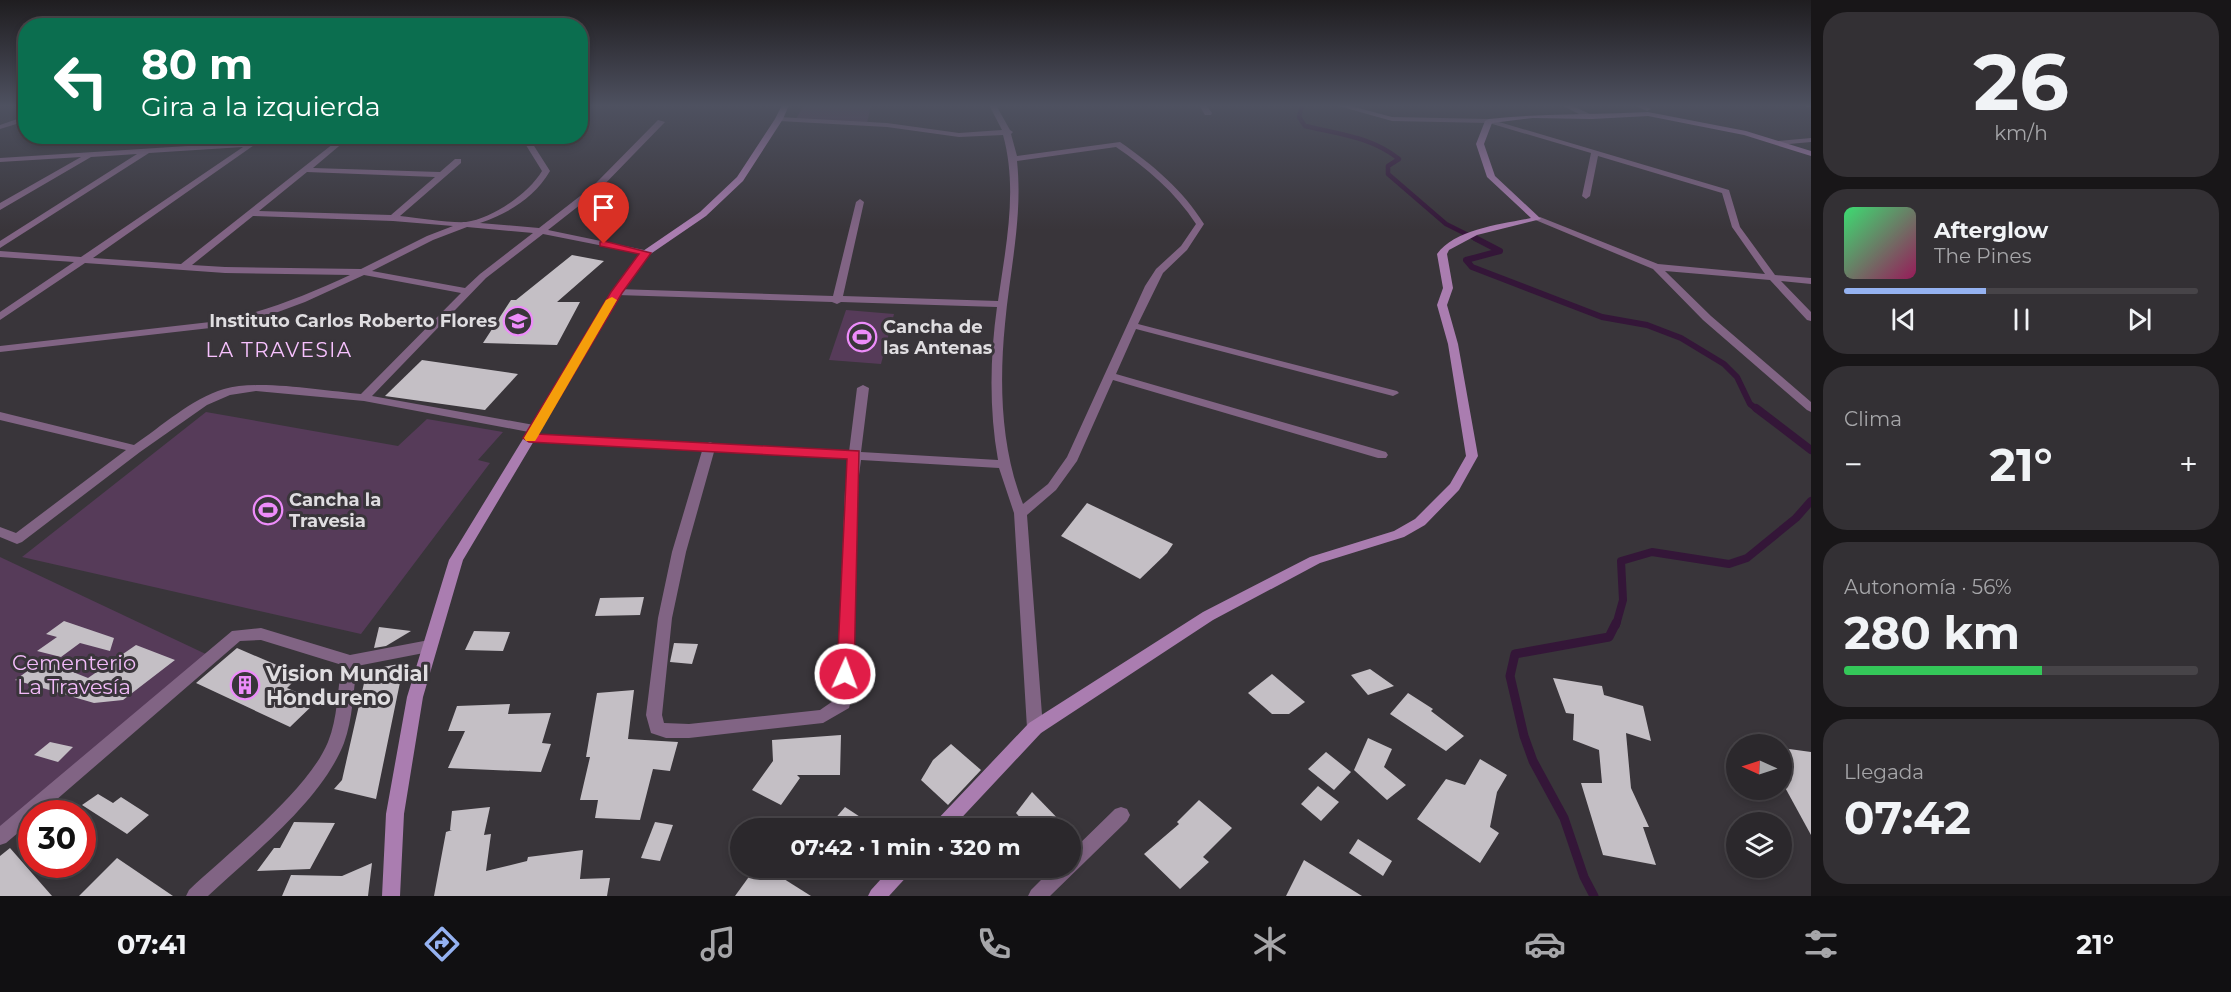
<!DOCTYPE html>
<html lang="es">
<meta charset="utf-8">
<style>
body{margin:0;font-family:Montserrat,sans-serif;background:#333034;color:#f1f3f6;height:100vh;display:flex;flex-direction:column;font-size:22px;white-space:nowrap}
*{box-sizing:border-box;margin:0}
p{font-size:20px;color:#a6a6a9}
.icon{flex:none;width:33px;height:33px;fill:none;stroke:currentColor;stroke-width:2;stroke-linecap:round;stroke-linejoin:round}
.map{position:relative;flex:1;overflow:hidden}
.details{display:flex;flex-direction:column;gap:12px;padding:12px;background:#181618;width:420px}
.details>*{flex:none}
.hud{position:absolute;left:18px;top:18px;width:570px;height:126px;border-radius:24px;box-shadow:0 3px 9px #0003,0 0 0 2px #474448;background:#0b6e4f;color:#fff;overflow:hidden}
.needle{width:39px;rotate:273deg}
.tools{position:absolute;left:1726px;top:734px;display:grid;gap:12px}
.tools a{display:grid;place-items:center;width:66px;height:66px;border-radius:50%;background:#2b282c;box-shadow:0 3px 9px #0003,0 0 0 2px #474448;font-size:30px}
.speed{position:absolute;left:18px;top:800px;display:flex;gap:12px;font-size:30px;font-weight:700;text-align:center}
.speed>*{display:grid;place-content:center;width:78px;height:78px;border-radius:50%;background:#2b282c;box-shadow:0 3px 9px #0003,0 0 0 2px #474448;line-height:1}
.speed .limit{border:9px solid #d22;background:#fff;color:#111}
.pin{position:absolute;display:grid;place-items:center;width:51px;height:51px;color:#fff;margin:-62px -26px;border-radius:50% 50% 50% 0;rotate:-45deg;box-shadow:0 0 6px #0007}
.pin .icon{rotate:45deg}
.me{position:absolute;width:66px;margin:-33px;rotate:2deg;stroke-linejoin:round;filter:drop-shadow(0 0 4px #0008)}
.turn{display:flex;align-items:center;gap:21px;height:126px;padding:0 24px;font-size:27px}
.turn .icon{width:78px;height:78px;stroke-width:2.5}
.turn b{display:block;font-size:42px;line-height:51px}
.big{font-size:45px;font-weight:700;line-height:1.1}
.details .tile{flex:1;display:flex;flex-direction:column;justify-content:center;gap:9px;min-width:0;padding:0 21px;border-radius:24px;background:#333034}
.details .dial{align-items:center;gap:0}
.dial b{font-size:78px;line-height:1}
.song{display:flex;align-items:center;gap:18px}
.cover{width:72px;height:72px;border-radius:9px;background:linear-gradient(135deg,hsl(140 70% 55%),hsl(330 70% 35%))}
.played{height:6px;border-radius:3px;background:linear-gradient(90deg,#95b2f1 40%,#474448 40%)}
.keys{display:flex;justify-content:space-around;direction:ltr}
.heat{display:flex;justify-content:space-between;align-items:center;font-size:33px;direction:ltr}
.charge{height:9px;border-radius:4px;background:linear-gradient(90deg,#34c759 56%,#474448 0)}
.trip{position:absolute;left:730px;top:818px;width:351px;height:60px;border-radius:30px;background:#2b282c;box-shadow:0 3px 9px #0003,0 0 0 2px #474448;font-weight:700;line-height:60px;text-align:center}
.tabs{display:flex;height:96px;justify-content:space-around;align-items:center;background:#111012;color:#a6a6a9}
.tabs .icon{width:42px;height:42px}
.tabs .selected{color:#95b2f1}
.tabs b{font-size:27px;color:#f1f3f6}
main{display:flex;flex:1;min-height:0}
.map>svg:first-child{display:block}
.green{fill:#563b59}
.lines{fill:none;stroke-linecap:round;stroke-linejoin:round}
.stream-far3{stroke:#341638;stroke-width:4.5}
.stream-far2{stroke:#341638;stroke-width:6}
.stream-far1{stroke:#341638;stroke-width:8}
.stream{stroke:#341638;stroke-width:9}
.building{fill:#c4bfc5}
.street{fill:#816484;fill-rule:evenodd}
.secondary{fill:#aa7db0;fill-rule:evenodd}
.route{fill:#e11d48;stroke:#92132f;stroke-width:1.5}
.slow{fill:#f59e0b}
.labels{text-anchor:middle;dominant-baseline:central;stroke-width:6;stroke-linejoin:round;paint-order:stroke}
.poi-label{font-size:18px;font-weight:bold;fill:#dfdde0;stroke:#39353a;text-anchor:start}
.neighbourhood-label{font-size:20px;letter-spacing:1.5px;fill:#f8c2ff;stroke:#39353a}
.near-park-label{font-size:21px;fill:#f2bbf9;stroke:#39353a}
.near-poi-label{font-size:21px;font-weight:bold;fill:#dfdde0;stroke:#39353a;text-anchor:start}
</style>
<main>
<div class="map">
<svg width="1811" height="896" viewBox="0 0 1811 896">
<rect width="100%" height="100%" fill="#39353a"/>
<g class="green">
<path d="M804 105H871L867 123 796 119Z"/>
<path d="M846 310 894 314 881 364 829 360Z"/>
<path d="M206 412 398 446 427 419 503 432 478 460 490 463 361 634 22 557Z"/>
<path d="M0 557 210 656 0 832Z"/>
</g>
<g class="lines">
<path class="stream-far3" d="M1302 105 1299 117 1305 126C1339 134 1371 137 1399 159L1388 166V174L1446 224 1478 240"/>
<path class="stream-far2" d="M1475 238 1500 251 1466 260 1472 267 1602 317 1647 325 1681 338 1724 364 1737 377 1750 404 1758 410"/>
<g class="stream-far1">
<path d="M1756 408 1811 450"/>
<path d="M1616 625 1623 600 1621 561 1652 552 1729 564 1747 558 1796 518 1811 501"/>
</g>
<path class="stream" d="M1594 896 1584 877 1564 818 1533 761 1524 736 1510 676 1515 654 1609 637 1616 623"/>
</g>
<g class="building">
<path d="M572 255 604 261 557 302H580L557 345 483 343 511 300H516Z"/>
<path d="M422 360 518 374 485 410 385 396Z"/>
<path d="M1087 503 1173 544 1167 553 1140 579 1061 536Z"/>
<path d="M644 597 640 615 595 616 600 598Z"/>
<path d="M64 621 114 638 110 651 80 643 61 657 37 651 57 637 46 634Z"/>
<path d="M379 627 411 631 386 646 374 648Z"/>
<path d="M474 631 510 632 503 651 465 650Z"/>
<path d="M674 643 698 644 692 664 670 662Z"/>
<path d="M136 645 175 660 123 700 94 703 15 680 43 660 88 678Z"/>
<path d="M237 648 300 675 287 688 317 701 290 727 196 683Z"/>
<path d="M404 663 376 799 334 789 342 780 367 670Z"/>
<path d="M1370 669 1394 686 1368 695 1351 675Z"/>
<path d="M1272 674 1305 702 1289 714H1272L1248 693Z"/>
<path d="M1553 678 1602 686 1604 695 1643 706 1651 741 1626 733 1631 788 1649 827H1643L1656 865 1603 855 1581 783H1602L1599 750 1573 740 1574 714 1566 713Z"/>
<path d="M634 690 628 739 678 742 670 771 653 769 640 820 595 818 598 800H580L590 757H586L597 693Z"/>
<path d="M1408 693 1433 709 1431 711 1464 736 1446 751 1390 714Z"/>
<path d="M510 704 508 714 551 713 542 743 551 744 541 772 448 768 465 731H448L457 706Z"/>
<path d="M841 735 840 775H797L800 778 781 805 752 790 773 761 772 740Z"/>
<path d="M1368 738 1392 749 1384 767 1406 785 1387 800 1354 770Z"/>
<path d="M50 742 73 747 58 762 34 755Z"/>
<path d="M951 744 981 770 948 805 921 780 933 760Z"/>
<path d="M1782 748 1811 752V835L1782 782Z"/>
<path d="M1326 752 1351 772 1334 790 1308 769Z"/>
<path d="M1480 759 1507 775 1497 792 1490 827 1499 833 1480 863 1417 819 1446 779 1465 785Z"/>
<path d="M1318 786 1339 802 1321 821 1301 804Z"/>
<path d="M1032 792 1067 828H1029L1016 813Z"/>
<path d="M98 794 113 803 121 797 149 815 127 834 82 805Z"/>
<path d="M1199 800 1232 828 1203 857 1209 862 1180 889 1144 854 1179 824 1177 822Z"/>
<path d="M490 807 484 835 491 834 486 871 527 861 528 857 583 850 580 879 610 878 607 896H434L446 832 452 830H450L452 811Z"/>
<path d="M845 807 877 828H827Z"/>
<path d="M294 822 335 823 310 869 257 871 274 848H280Z"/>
<path d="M655 822 673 825 660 861 641 858Z"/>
<path d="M1358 839 1392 861 1383 876 1349 853Z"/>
<path d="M10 848 52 896H0V856Z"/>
<path d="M117 858 173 896H79Z"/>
<path d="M1304 860 1362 896H1286Z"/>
<path d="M372 863 368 896H282L291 875 342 876Z"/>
<path d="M756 867H765L811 896H735Z"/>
</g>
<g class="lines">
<g class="street">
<path d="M989 105H996L1010 130 1013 132 1011 134 1017 156 1120 142C1153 165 1183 190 1204 224L1187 250 1163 273 1138 324 1397 391 1399 393 1393 396 1136 329 1116 374 1386 452 1388 455 1386 458H1378L1113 380 1077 461 1056 490 1027 515 1043 728 1041 733 1035 735 1029 733 1027 728 1014 513 999 468 861 460 857 490 853 693 849 708 823 723 689 738H666L651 733 646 715 658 618 672 552 702 451 529 442 523 438 529 434 705 444 710 442 715 444 849 452 857 388 863 385 869 388 861 452 998 460C989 409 990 357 997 307L841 302 837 304 832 302 617 295 612 292 617 289 833 296 856 202 860 199 864 202 843 296 998 301C1006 245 1018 189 1003 135L959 137 887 127 779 121 775 119 779 117 887 123 959 133 1002 130ZM1116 147C1147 168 1175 192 1196 224L1181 246 1156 269 1145 286 1067 457 1048 484 1023 504C1001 448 999 384 1005 324 1010 269 1023 216 1017 161ZM714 452 849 459 845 490 837 693 836 699 820 710 689 724 664 723 662 715 672 618 686 552Z"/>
<path d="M1199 105H1206L1212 113 1211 115H1205Z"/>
<path d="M1335 105H1347L1392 117 1489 119 1729 190 1740 227 1775 275 1811 278V284L1781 281 1811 312V321L1807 320 1770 280 1665 271 1711 316 1811 402V412L1807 410 1703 320 1653 269 1533 219 1540 217 1658 264 1765 274 1732 227 1722 193 1598 156 1590 196 1586 199 1582 196 1591 153 1489 123 1392 121Z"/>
<path d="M1561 105H1571L1596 117 1589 119Z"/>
<path d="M1634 105H1644L1651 109 1647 111Z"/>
<path d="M1806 105H1811V107H1807Z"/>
<path d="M26 116V121L0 129V125Z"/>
<path d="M658 120 665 122 599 190 548 230 649 251V255L543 234 486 278 372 396 534 425 538 426 540 429 538 432 534 433 364 401 256 391 230 395 207 405 140 452 22 542 17 544 0 537V527L16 533 126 450 0 420V412L134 445C162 426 191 399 224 389 259 379 324 391 361 394L461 293 364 275 305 302 278 312 219 327 0 352V346L219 321C265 312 307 295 350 275L225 273 85 263 0 320V312L74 262 0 257V251L81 257 243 147 149 153 0 248V241L137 154 91 157 0 210V203L81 157 0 162V158L250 142 258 136H267L93 258 181 264 343 136H351L313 168 440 172 455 159H461V163L400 216C418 218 450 223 466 222 492 219 529 193 542 171L524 142 474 136 529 138 550 171C534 198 509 213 480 223L539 228 593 186ZM307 172 435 177 391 215 259 211ZM253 216 393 221 453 226 427 236 361 269 225 267 192 265ZM467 227 533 233 480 274 465 288 372 271 433 240Z"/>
<path d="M1811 138V142L1778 145 1774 143 1778 141Z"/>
<path d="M261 628 350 655 429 640 434 642 436 646 434 650 429 652 357 666C353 691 353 719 344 743 322 800 253 854 208 896H186L189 890C228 853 308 791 328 742 338 718 337 690 342 665L261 640 240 641 41 813H32V821L6 843 0 845V826L232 631Z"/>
<path d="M1121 807 1127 809 1130 815 1127 821 1050 896H1028L1031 890 1054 867H1071V852L1115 809Z"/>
</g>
<g class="secondary">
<path d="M782 105H789L783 119 743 181 706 216 649 255 622 293 463 560 423 697 404 814 400 896H382L386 814 407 697 449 560 614 290 643 251 700 212 737 177 775 119Z"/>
<path d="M1648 112 1746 131 1811 151V156L1744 135 1648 116 1592 119 1533 118 1492 123 1484 144 1495 176 1541 219 1477 235 1449 250 1447 254 1453 288 1447 305 1458 344 1478 456 1459 490 1425 525 1404 537 1320 563 1213 620 1041 733 952 828H932L935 822 1029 723 1203 612 1310 557 1394 531 1415 519 1450 484 1466 456 1448 344 1437 305 1443 288 1437 254C1455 229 1502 224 1531 218L1487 177 1476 144 1485 121 1489 119C1542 113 1595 115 1648 112Z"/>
<path d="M892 867H913L910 873 889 896H868L871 890Z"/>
</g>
</g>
<linearGradient id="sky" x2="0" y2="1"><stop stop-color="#1f1d20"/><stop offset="0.46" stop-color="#4e5160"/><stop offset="1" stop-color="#4e5160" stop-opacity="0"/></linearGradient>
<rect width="1811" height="230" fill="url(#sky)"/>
<path class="route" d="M604 241 651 253 622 293 538 434 859 451 854 674 852 679H839L837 674 847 459 529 442 523 438 611 292 639 254 600 246V242Z"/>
<path class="slow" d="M612 297 617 300 537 438 535 441H526L524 438 606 300Z"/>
<defs>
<g id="school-ring" transform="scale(1.5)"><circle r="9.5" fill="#39353a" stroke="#ed8cfa" stroke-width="1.5"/><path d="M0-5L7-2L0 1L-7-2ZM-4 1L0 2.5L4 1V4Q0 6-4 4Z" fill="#ed8cfa"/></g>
<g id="stadium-ring" transform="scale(1.5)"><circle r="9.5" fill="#39353a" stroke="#ed8cfa" stroke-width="1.5"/><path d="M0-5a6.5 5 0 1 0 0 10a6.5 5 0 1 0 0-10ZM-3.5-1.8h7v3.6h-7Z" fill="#ed8cfa"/></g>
<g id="building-ring" transform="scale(1.5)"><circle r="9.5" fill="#39353a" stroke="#ed8cfa" stroke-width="1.5"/><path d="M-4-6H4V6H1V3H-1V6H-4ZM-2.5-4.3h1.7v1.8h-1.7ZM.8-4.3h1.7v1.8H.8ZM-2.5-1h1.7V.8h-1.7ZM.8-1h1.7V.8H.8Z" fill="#ed8cfa"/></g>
</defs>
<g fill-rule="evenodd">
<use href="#school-ring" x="518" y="321"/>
<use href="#stadium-ring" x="862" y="337"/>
<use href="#stadium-ring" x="268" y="510"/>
<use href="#building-ring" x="245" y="685"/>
</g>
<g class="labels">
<g class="poi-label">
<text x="497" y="321" text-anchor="end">Instituto Carlos Roberto Flores</text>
<text x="883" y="327">Cancha de<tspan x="883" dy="21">las Antenas</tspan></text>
<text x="289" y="500">Cancha la<tspan x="289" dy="21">Travesia</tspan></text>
</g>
<g class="neighbourhood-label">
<text x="279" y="350">LA TRAVESIA</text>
</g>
<g class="near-park-label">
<text x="74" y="662">Cementerio<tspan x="74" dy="24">La Travesía</tspan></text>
</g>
<g class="near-poi-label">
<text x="266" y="673">Vision Mundial<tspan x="266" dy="24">Hondureno</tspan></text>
</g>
</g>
</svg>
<div class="tools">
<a><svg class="needle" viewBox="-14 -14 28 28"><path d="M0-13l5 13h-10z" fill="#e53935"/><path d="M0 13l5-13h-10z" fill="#a6a6a9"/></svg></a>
<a><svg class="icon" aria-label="layers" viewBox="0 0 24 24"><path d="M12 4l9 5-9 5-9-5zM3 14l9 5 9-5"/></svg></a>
</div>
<div class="speed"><div class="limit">30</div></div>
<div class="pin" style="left:604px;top:244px;background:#d93025"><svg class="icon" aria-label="arrive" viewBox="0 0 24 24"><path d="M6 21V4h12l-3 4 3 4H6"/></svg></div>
<svg class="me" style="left:845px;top:674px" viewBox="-20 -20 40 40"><circle r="17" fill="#e11d48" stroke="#fff" stroke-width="3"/><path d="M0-11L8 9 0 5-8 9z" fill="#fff"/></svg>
<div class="trip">07:42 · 1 min · 320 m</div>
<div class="hud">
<div class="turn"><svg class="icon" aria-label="left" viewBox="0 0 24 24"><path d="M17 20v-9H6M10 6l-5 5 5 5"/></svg><div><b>80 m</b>Gira a la izquierda</div></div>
</div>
</div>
<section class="details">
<div class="tile dial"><b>26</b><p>km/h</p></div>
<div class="tile">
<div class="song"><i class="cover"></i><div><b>Afterglow</b><p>The Pines</p></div></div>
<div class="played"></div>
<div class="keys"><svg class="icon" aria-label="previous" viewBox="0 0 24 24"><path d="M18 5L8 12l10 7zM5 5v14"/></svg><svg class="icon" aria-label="pause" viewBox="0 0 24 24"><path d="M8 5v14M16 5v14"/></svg><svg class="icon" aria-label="next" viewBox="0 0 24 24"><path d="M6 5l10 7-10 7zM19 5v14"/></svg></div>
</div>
<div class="tile"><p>Clima</p>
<div class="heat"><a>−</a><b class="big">21°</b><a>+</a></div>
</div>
<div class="tile"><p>Autonomía · 56%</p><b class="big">280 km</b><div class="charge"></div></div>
<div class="tile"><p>Llegada</p><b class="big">07:42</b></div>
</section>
</main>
<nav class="tabs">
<b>07:41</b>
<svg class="icon selected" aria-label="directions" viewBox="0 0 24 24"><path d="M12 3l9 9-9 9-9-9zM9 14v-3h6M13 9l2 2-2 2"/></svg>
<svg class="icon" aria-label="music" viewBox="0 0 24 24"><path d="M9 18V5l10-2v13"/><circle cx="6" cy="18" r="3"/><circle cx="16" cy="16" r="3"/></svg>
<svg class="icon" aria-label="phone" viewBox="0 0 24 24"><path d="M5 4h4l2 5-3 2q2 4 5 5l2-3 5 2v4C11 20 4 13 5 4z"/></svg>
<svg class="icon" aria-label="climate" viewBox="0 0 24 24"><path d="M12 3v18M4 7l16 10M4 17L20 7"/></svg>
<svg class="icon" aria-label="car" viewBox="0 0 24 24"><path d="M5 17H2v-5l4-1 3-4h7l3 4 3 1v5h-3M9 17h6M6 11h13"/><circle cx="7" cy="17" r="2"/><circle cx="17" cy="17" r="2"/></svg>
<svg class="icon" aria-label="filters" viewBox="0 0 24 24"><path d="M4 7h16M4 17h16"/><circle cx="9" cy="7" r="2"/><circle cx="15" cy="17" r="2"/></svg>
<b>21°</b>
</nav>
